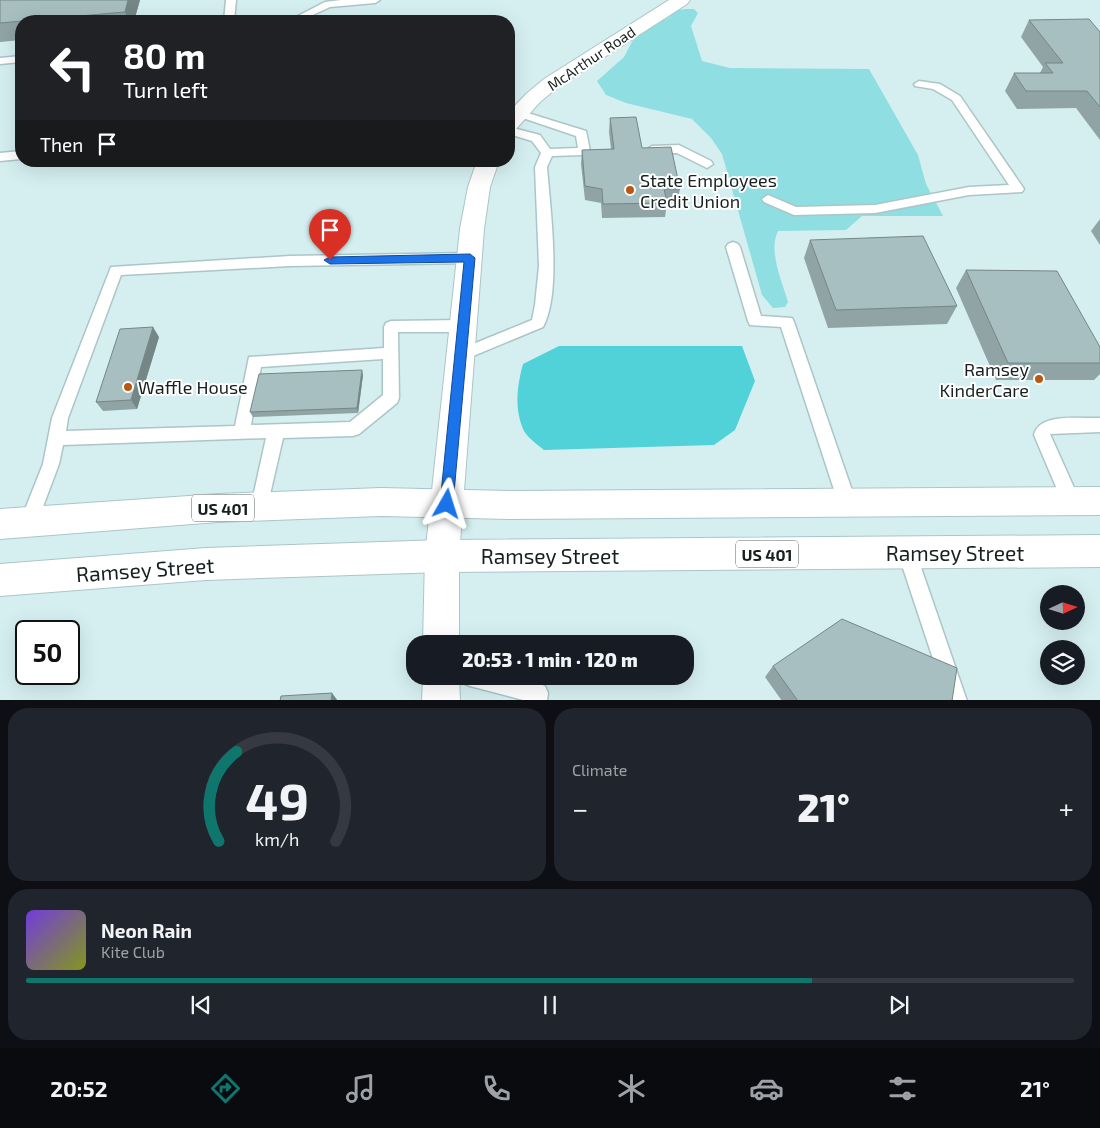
<!DOCTYPE html>
<meta charset="utf-8">
<style>
body{margin:0;font-family:"Exo 2",sans-serif;background:#20242c;color:#f1f3f6;height:100vh;display:flex;flex-direction:column;font-size:19px;white-space:nowrap}
*{box-sizing:border-box;margin:0}
p{font-size:16px;color:#9ea1a6}
.icon{flex:none;width:28px;height:28px;fill:none;stroke:currentColor;stroke-width:2;stroke-linecap:round;stroke-linejoin:round}
.map{position:relative;height:700px;overflow:hidden}
.drawer{display:flex;flex-direction:column;gap:8px;padding:8px;background:#0d0f14;flex:1}
.drawer>*{flex:none}
.banner{position:absolute;left:15px;top:15px;width:500px;height:152px;border-radius:20px;box-shadow:0 5px 20px #0002;background:#202124;color:#fff;overflow:hidden}
.needle{width:32px;rotate:86deg}
.fabs{position:absolute;left:1040px;top:585px;display:grid;gap:10px}
.fabs a{display:grid;place-items:center;width:45px;height:45px;border-radius:50%;background:#171b24;box-shadow:0 5px 20px #0002;font-size:25px}
.speed{position:absolute;left:15px;top:620px;display:flex;gap:10px;font-size:25px;font-weight:700;text-align:center}
.speed>*{display:grid;place-content:center;width:65px;height:65px;border-radius:50%;background:#171b24;box-shadow:0 5px 20px #0002;line-height:1}
.speed .limit{border:2px solid #111;border-radius:8px;background:#fff;color:#111}
.pin{position:absolute;display:grid;place-items:center;width:42px;height:42px;color:#fff;margin:-51px -21px;border-radius:50% 50% 50% 0;rotate:-45deg;box-shadow:0 0 5px #0007}
.pin .icon{rotate:45deg}
.me{position:absolute;width:55px;margin:-28px;rotate:6deg;stroke-linejoin:round;filter:drop-shadow(0 0 4px #0008)}
.turn{display:flex;align-items:center;gap:18px;height:105px;padding:0 25px;font-size:22px}
.turn .icon{width:65px;height:65px;stroke-width:2.5}
.turn b{display:block;font-size:35px;line-height:42px}
.then{display:flex;align-items:center;height:48px;padding:0 25px;background:#0003;gap:10px;font-size:19px}
.big{font-size:38px;font-weight:800;line-height:1.1}
.drawer .widget{flex:1;display:flex;flex-direction:column;justify-content:center;gap:8px;min-width:0;padding:0 18px;border-radius:20px;background:#20242c}
.drawer .dial{align-items:center;gap:0}
.dial svg{height:130px;overflow:visible;fill:none;stroke:#363941;stroke-width:7;stroke-linecap:round;text-anchor:middle}
.dial text{fill:#f1f3f6;stroke:none}
.song{display:flex;align-items:center;gap:15px}
.cover{width:60px;height:60px;border-radius:8px;background:linear-gradient(135deg,hsl(260 70% 55%),hsl(70 70% 35%))}
.played{height:5px;border-radius:2px;background:linear-gradient(90deg,#0f766e 75%,#363941 75%)}
.keys{display:flex;justify-content:space-around;direction:ltr}
.heat{display:flex;justify-content:space-between;align-items:center;font-size:28px;direction:ltr}
.drawer .tiles{flex:1;display:grid;gap:8px;grid-template-columns:1fr 1fr}
.widget:last-child{grid-column:span 2}
.trip{position:absolute;left:406px;top:635px;width:288px;height:50px;border-radius:20px;background:#171b24;box-shadow:0 5px 20px #0002;font-weight:800;line-height:50px;text-align:center}
.dock{display:flex;height:80px;justify-content:space-around;align-items:center;background:#090b0e;color:#9ea1a6}
.dock .icon{width:35px;height:35px}
.dock .current{color:#0f766e}
.dock b{font-size:22px;color:#f1f3f6}
.map>svg:first-child{display:block}
.green{fill:#8fdee1}
.water{fill:#51d1d8}
.lines{fill:none;stroke-linecap:round;stroke-linejoin:round}
.service-casing{stroke:#acc5c6;stroke-width:3}
.tertiary-casing{stroke:#acc5c6;stroke-width:2}
.secondary-casing{stroke:#acc5c6;stroke-width:2}
.primary-casing{stroke:#acc5c6;stroke-width:2}
.service{fill:#fff;fill-rule:evenodd}
.tertiary{fill:#fff;fill-rule:evenodd}
.secondary{fill:#fff;fill-rule:evenodd}
.primary{fill:#fff;fill-rule:evenodd}
.wall{fill:#90a4a5}
.shaded-wall{fill:#758686}
.building{fill:#a7bfc0;stroke:#758686}
.route{fill:#1a73e8;stroke:#114b97}
.poi-dot{fill:#b85813;stroke:#fff;stroke-width:2}
.labels{text-anchor:middle;dominant-baseline:central;stroke-width:4;stroke-linejoin:round;paint-order:stroke}
.far-street-label{font-size:15px;fill:#172020;stroke:#fff}
.shield{fill:#fff;stroke:#5d6363;stroke-width:1}
.shield-label{font-size:16px;font-weight:bold;fill:#172020}
.poi-label{font-size:18px;fill:#172020;stroke:#fff;text-anchor:start}
.near-street-label{font-size:21px;fill:#172020;stroke:#fff}
</style>
<div class="map">
<svg width="1100" height="701" viewBox="0 0 1100 701">
<rect width="100%" height="100%" fill="#d5eff0"/>
<path class="green" d="M686 9H694L698 13 691 26 702 61 730 68 869 69 918 155 926 184 943 216H862L846 230 778 231C768 251 782 281 788 302L785 307 773 308 762 295 722 154 711 138 692 119 626 103 606 95 597 81 624 57 635 36 669 17 676 10Z"/>
<path class="water" d="M559 346H742L755 381 735 430 714 445 544 450C538 445 528 438 524 431 514 409 517 386 523 364Z"/>
<g class="lines">
<g class="service-casing">
<g id="service">
<path d="M226 0H236L234 21H224Z"/>
<path d="M341 0H380L375 3 330 7 300 21H288L325 2Z"/>
<path d="M21 56V62L0 64V58Z"/>
<path d="M919 81 940 84 960 96 1022 186 1024 189 1022 192 969 195 875 213 794 215 764 202 762 199 768 195 796 207 875 205 969 187 1009 185 952 100 933 89 915 86 914 84Z"/>
<path d="M518 110 586 131 590 151 584 155 552 156 547 167C550 207 562 293 543 327L461 361 456 359 453 355 456 351 532 320 535 305 539 266 535 167 541 153 532 141 509 134V127L540 135 550 149 578 148 576 136 514 115 512 113 514 111Z"/>
<path d="M679 145 711 161 713 164 707 168 677 153 652 154 646 150 652 146Z"/>
<path d="M21 151V159L0 161V153Z"/>
<path d="M733 242 738 244 740 247 761 316 792 318 794 322 856 502 853 507 847 510 841 507 838 502 781 327 750 325 748 321 726 247 728 244Z"/>
<path d="M470 253 475 255 477 258 475 261 470 263 290 266 121 275 68 418 66 431 235 426 249 357 384 348V327L386 323 391 321 463 320 468 322 470 326 468 330 463 332H398L399 398 397 403 359 434 353 436 283 438 266 512 260 514 254 512 251 506 266 438 63 445 59 464 35 528 29 530 23 528 20 522 43 464 52 418 111 267 290 256ZM383 359V395L350 422 251 425 261 367Z"/>
<path d="M1100 418V432L1050 434 1080 501 1077 506 1071 509 1065 506 1062 501 1034 435C1039 412 1081 419 1100 418Z"/>
<path d="M907 545 913 547 916 553 967 701H947L898 553 901 547Z"/>
<path d="M460 676C489 676 518 674 545 686L548 693 547 701H527L470 686 463 683Z"/>
</g>
</g>
<g class="tertiary-casing">
<g id="tertiary">
<path d="M442 540 454 545 459 556V644H423L425 556 430 545Z"/>
<path d="M423 676H459L460 701H422Z"/>
</g>
</g>
<g class="secondary-casing">
<g id="secondary">
<path d="M669 0H690L687 4 558 87 540 102 516 129 509 131V112L526 94 544 79Z"/>
<path d="M477 161H499L490 187 484 229 459 556 454 567 442 572 430 567 425 556 460 229 468 187Z"/>
</g>
</g>
<g class="primary-casing">
<g id="primary">
<path d="M1100 487V515L512 519 381 516 218 522 0 539V509L218 494 381 488 512 491Z"/>
<path d="M1100 535V567L442 572 206 580 0 596V564L206 548 442 540Z"/>
</g>
</g>
<use href="#service" class="service"/>
<use href="#tertiary" class="tertiary"/>
<use href="#secondary" class="secondary"/>
<use href="#primary" class="primary"/>
</g>
<g class="wall">
<path d="M0 0H140L134 21H21V40L0 42Z"/>
<path d="M1029 20 1100 32V140L1076 108 1017 109 1005 91 1014 73H1040L1043 67 1021 37Z"/>
<path d="M610 118 642 148 680 189 677 203 667 204 665 217 602 218 601 203 585 200 581 164 582 150 611 149 609 132Z"/>
<path d="M1100 219V245L1091 231Z"/>
<path d="M810 240 957 306 947 324 828 328 804 258Z"/>
<path d="M966 270 1100 347V374L1094 380H996L956 288Z"/>
<path d="M159 337 137 409 103 411 96 402Z"/>
<path d="M363 375 358 413 253 417 250 412Z"/>
<path d="M773 666 952 701H782L765 677Z"/>
</g>
<g class="shaded-wall">
<path d="M128 0H140L134 21H129L125 12Z"/>
<path d="M153 327 159 337 137 409 131 400Z"/>
<path d="M362 370 363 375 358 413 357 408Z"/>
<path d="M332 693 338 701H331Z"/>
</g>
<g class="building">
<path d="M0 0H128L125 12 0 23Z"/>
<path d="M1089 19 1100 32V107L1087 91H1026L1014 73H1053L1045 63H1063L1029 20Z"/>
<path d="M636 117 642 148 671 147 680 189H664L667 203 603 204 602 189 585 186 582 150 614 149 610 118Z"/>
<path d="M923 236 957 306 836 310 810 240Z"/>
<path d="M966 270 1057 271 1100 347V363H1008Z"/>
<path d="M153 327 131 400 96 402 120 329Z"/>
<path d="M362 370 357 408 250 412 259 374Z"/>
<path d="M842 619 957 668 952 701H798L773 666Z"/>
<path d="M332 693 331 701H280L281 696Z"/>
</g>
<path class="route" d="M470 254 475 258 453 504 451 508 447 510 442 508 440 504 464 262 330 264 324 260 330 257Z"/>
<g class="poi-dot">
<circle cx="630" cy="190" r="5"/>
<circle cx="1039" cy="379" r="5"/>
<circle cx="128" cy="387" r="5"/>
</g>
<g class="labels">
<g class="far-street-label">
<text transform="translate(591 58) rotate(-34)">McArthur Road</text>
</g>
<g class="shield">
<rect x="192" y="494.5" width="62" height="27" rx="4"/>
<rect x="736" y="540.5" width="62" height="27" rx="4"/>
</g>
<g class="shield-label">
<text x="223" y="508">US 401</text>
<text x="767" y="554">US 401</text>
</g>
<g class="poi-label">
<text x="640" y="180">State Employees<tspan x="640" dy="21">Credit Union</tspan></text>
<text x="1029" y="369" text-anchor="end">Ramsey<tspan x="1029" dy="21">KinderCare</tspan></text>
<text x="138" y="387">Waffle House</text>
</g>
<g class="near-street-label">
<text x="955" y="552">Ramsey Street</text>
<text x="550" y="555">Ramsey Street</text>
<text transform="translate(145 569) rotate(-4)">Ramsey Street</text>
</g>
</g>
</svg>
<div class="fabs">
<a><svg class="needle" viewBox="-14 -14 28 28"><path d="M0-13l5 13h-10z" fill="#e53935"/><path d="M0 13l5-13h-10z" fill="#9ea1a6"/></svg></a>
<a><svg class="icon" aria-label="layers" viewBox="0 0 24 24"><path d="M12 4l9 5-9 5-9-5zM3 14l9 5 9-5"/></svg></a>
</div>
<div class="speed"><div class="limit">50</div></div>
<div class="pin" style="left:330px;top:260px;background:#d93025"><svg class="icon" aria-label="arrive" viewBox="0 0 24 24"><path d="M6 21V4h12l-3 4 3 4H6"/></svg></div>
<svg class="me" style="left:447px;top:504px" viewBox="-20 -20 40 40"><path d="M0-17L14 15 0 8-14 15z" fill="#1a73e8" stroke="#fff" stroke-width="4"/></svg>
<div class="trip">20:53 · 1 min · 120 m</div>
<div class="banner">
<div class="turn"><svg class="icon" aria-label="left" viewBox="0 0 24 24"><path d="M17 20v-9H6M10 6l-5 5 5 5"/></svg><div><b>80 m</b>Turn left</div></div>
<div class="then">Then<svg class="icon" aria-label="arrive" viewBox="0 0 24 24"><path d="M6 21V4h12l-3 4 3 4H6"/></svg></div>
</div>
</div>
<section class="drawer">
<div class="tiles">
<div class="widget dial"><svg viewBox="0 0 100 80">
<path d="M14 69A42 42 0 1 1 86 69"/>
<path d="M14 69A42 42 0 0 1 25 14" stroke="#0f766e"/>
<text x="50" y="56" font-size="32" font-weight="700">49</text>
<text x="50" y="72" font-size="11">km/h</text>
</svg></div>
<div class="widget"><p>Climate</p>
<div class="heat"><a>−</a><b class="big">21°</b><a>+</a></div>
</div>
<div class="widget">
<div class="song"><i class="cover"></i><div><b>Neon Rain</b><p>Kite Club</p></div></div>
<div class="played"></div>
<div class="keys"><svg class="icon" aria-label="previous" viewBox="0 0 24 24"><path d="M18 5L8 12l10 7zM5 5v14"/></svg><svg class="icon" aria-label="pause" viewBox="0 0 24 24"><path d="M8 5v14M16 5v14"/></svg><svg class="icon" aria-label="next" viewBox="0 0 24 24"><path d="M6 5l10 7-10 7zM19 5v14"/></svg></div>
</div>
</div>
</section>
<nav class="dock">
<b>20:52</b>
<svg class="icon current" aria-label="directions" viewBox="0 0 24 24"><path d="M12 3l9 9-9 9-9-9zM9 14v-3h6M13 9l2 2-2 2"/></svg>
<svg class="icon" aria-label="music" viewBox="0 0 24 24"><path d="M9 18V5l10-2v13"/><circle cx="6" cy="18" r="3"/><circle cx="16" cy="16" r="3"/></svg>
<svg class="icon" aria-label="phone" viewBox="0 0 24 24"><path d="M5 4h4l2 5-3 2q2 4 5 5l2-3 5 2v4C11 20 4 13 5 4z"/></svg>
<svg class="icon" aria-label="climate" viewBox="0 0 24 24"><path d="M12 3v18M4 7l16 10M4 17L20 7"/></svg>
<svg class="icon" aria-label="car" viewBox="0 0 24 24"><path d="M5 17H2v-5l4-1 3-4h7l3 4 3 1v5h-3M9 17h6M6 11h13"/><circle cx="7" cy="17" r="2"/><circle cx="17" cy="17" r="2"/></svg>
<svg class="icon" aria-label="filters" viewBox="0 0 24 24"><path d="M4 7h16M4 17h16"/><circle cx="9" cy="7" r="2"/><circle cx="15" cy="17" r="2"/></svg>
<b>21°</b>
</nav>
